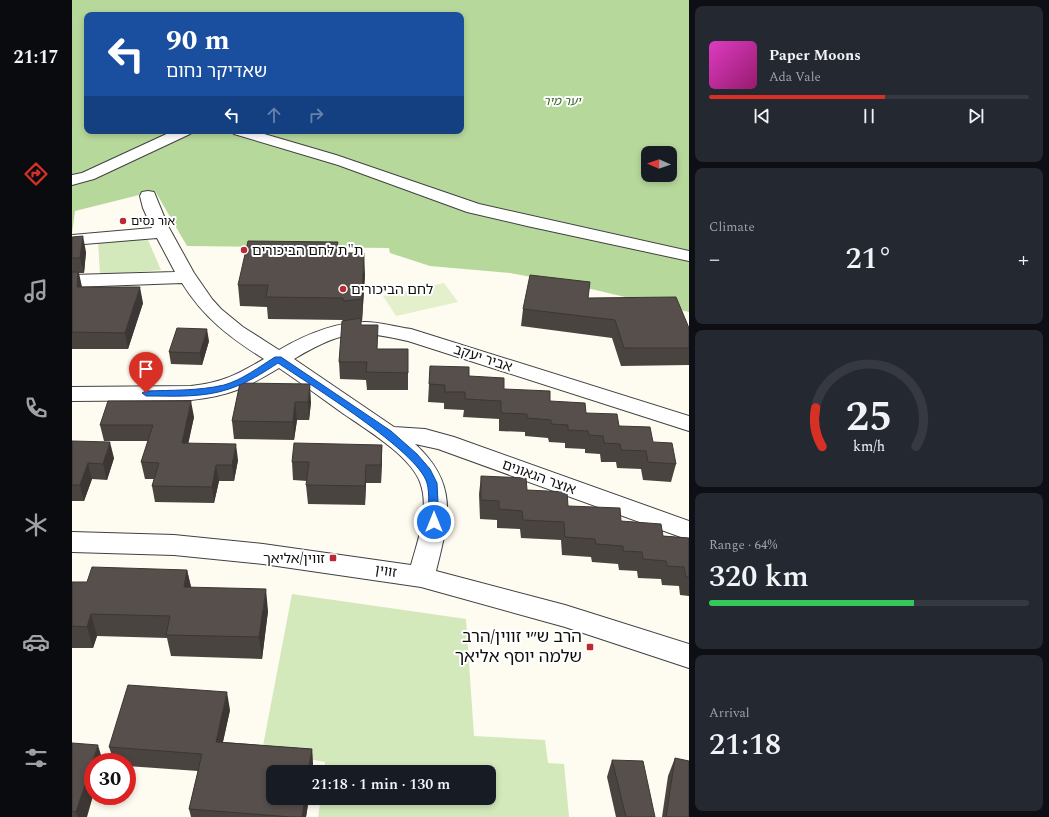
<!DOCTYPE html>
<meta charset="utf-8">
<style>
body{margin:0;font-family:Spectral,"Noto Sans Hebrew",serif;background:#242831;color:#f1f3f6;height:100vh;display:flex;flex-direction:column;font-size:15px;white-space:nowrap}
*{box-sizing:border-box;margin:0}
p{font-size:13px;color:#9ea1a6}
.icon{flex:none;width:22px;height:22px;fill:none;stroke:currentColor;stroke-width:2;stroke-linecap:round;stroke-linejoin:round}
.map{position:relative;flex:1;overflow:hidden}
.drawer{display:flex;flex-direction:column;gap:6px;padding:6px;background:#0d0f14;width:360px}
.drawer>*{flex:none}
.hud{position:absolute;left:12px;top:12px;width:380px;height:122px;border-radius:8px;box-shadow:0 2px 6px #0003;background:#1a4fa0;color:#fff;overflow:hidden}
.needle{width:26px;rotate:272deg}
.fabs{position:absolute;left:569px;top:146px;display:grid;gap:8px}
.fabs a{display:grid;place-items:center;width:36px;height:36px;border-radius:8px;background:#171b24;box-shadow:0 2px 6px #0003;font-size:20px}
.speed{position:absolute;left:12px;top:753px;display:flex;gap:8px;font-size:20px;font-weight:700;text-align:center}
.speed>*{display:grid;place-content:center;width:52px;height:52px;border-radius:50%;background:#171b24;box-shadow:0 2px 6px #0003;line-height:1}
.speed .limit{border:6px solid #d22;background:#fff;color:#111}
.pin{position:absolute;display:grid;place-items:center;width:34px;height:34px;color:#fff;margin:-41px -17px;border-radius:50% 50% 50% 0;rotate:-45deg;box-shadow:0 0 4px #0007}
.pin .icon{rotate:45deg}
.me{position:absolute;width:44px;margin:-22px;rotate:0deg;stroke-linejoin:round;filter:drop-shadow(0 0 3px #0008)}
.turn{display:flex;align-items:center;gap:14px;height:84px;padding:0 16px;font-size:18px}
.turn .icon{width:52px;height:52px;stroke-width:2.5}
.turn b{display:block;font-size:28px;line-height:34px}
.lanes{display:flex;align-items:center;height:38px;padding:0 16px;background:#0003;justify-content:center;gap:20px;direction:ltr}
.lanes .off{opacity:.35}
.big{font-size:30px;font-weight:600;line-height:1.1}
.drawer .card{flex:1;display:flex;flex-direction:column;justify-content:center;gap:6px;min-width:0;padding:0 14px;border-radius:8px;background:#242831}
.drawer .dial{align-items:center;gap:0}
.dial svg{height:104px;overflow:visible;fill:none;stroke:#363941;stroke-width:7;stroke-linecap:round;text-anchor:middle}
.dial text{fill:#f1f3f6;stroke:none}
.song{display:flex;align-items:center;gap:12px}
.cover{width:48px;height:48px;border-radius:6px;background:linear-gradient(135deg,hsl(310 70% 55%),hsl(320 70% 35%))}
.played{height:4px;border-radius:2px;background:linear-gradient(90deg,#d93025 55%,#363941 55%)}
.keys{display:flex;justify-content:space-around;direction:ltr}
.heat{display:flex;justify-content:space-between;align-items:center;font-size:22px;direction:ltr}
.charge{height:6px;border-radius:3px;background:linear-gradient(90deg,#34c759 64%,#363941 0)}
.trip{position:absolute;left:194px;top:765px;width:230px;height:40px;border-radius:8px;background:#171b24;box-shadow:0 2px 6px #0003;font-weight:600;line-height:40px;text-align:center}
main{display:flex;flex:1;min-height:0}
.dock{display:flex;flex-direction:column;width:72px;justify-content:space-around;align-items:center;background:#090b0e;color:#9ea1a6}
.dock .icon{width:28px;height:28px}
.dock .active{color:#d93025}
.dock b{font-size:18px;color:#f1f3f6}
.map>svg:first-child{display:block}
.green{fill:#d3e8bb}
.forest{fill:#b7d89b;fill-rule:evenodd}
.pitch{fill:#e4efcc}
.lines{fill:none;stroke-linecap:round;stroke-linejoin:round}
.minor-casing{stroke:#414141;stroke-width:2}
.minor{fill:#fff;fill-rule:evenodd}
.wall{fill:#4a4440}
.shaded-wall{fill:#3c3734}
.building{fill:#564f4b;stroke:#3c3734}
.route{fill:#1a73e8;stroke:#114b97}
.poi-dot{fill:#b92b34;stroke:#fff;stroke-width:1.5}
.labels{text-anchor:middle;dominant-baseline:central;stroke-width:4;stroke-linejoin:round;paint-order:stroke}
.far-park-label{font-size:12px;font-style:italic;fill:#2f6421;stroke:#fff}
.far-poi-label{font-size:12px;fill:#0e0e0e;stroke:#fff;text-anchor:start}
.poi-label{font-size:14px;fill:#0e0e0e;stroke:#fff;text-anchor:start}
.street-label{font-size:14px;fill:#0e0e0e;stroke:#fff}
.near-poi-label{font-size:17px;fill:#0e0e0e;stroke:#fff;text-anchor:end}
</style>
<main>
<nav class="dock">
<b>21:17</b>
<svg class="icon active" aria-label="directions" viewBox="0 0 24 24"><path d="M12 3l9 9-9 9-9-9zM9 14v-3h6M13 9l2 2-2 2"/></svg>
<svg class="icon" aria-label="music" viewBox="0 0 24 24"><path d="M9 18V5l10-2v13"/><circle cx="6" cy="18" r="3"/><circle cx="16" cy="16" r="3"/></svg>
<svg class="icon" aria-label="phone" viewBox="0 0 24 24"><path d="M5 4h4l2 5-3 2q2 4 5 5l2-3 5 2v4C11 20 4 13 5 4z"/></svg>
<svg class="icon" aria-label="climate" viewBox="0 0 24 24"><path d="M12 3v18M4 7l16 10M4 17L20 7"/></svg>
<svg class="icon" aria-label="car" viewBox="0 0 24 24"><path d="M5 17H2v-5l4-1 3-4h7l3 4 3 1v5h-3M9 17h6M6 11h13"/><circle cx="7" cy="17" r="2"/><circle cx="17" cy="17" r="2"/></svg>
<svg class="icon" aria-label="filters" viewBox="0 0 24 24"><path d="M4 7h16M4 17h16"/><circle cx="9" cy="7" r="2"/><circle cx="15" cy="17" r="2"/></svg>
</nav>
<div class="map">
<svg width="617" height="817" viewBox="0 0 617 817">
<rect width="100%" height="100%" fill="#fefbf0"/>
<g class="green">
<path d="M26 240H76L89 270 28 275Z"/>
<path d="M220 594 394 619 402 736 473 740 476 763 492 764 497 817H246L249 798H417V772H252L253 762 190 751Z"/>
</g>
<path class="forest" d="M0 0H617V312L502 285 438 273 358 266 318 253 317 248 115 246 83 191 3 211 0 234ZM15 15H389V131H15ZM576 153H598V175H576Z"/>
<path class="pitch" d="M372 283 386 302 324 316 311 296Z"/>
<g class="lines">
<g class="minor-casing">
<g id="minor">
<path d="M101 131H121L118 134 22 179 0 185V175L10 173Z"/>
<path d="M159 131H182L264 155 407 204 617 251V261L455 226 395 212 266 165 162 134Z"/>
<path d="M76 191 82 192 96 226 122 273 140 299 149 309 171 327 207 350C233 335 262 322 293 322 308 322 324 327 339 329L617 416V431L336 341C322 338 309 335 295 334 269 332 244 346 222 359L322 427 353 429 382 437 617 521V540L366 449 343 444C387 484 377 519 364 571L493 605 617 644V668L493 627 349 587 191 564 102 555 0 552V532L102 535 191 544 339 565C346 540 358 508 348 482 338 455 292 428 269 412 248 397 228 382 207 368 174 388 157 396 119 400L0 401V387L119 386C152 382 164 375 192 359 157 337 132 318 110 283L0 287V275L103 272 85 238 0 245V235L80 228 71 208 68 196 70 192Z"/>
</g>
</g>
<use href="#minor" class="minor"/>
</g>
<g class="wall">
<path d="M0 237 14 252 12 273H7L10 287 71 303 56 349H0Z"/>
<path d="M266 253 293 274 290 321H289V325L305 349 336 373V390H295L294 380 268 379 267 362 271 320 196 319 195 307 168 306 166 285Z"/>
<path d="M516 298 617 328V365L549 366 540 338 449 326 451 309Z"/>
<path d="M137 341 130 365 99 364 97 352Z"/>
<path d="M358 366 397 376 432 389 478 401 514 413 547 426 581 442 604 464 599 482 571 480 569 469 545 468 544 462H529L528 454 513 453V449L493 448V443L477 442 476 438 453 436V432L427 431V419L391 417 392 410 372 409V403L356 402Z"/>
<path d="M168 383 239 402 237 420H225L222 440 162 439 160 421Z"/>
<path d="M122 417 116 443 166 460 162 481H147L142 503 83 502 80 486 82 479H73L69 462 76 441H32L28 425Z"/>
<path d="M0 441 42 458 35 480 20 479 12 501H0Z"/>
<path d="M310 445 309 483H294L293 505 236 504 234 485 235 481 221 480 220 462Z"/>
<path d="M409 476 455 490 496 506 549 521 591 536 617 538V596L608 595 607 586 590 585 589 579 566 578 565 571 547 570 546 564 520 562 519 557 490 555 489 540 449 538 448 529 425 528V520L408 519 407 494Z"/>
<path d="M115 570 119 587 196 611 190 659 99 656 95 638 25 636 21 648H0V582H15Z"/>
<path d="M158 710 151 742 240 749 241 766V772H201V798H237L234 817H119L117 809 126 771 55 766V762H42L37 747Z"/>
<path d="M0 743 15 817H0Z"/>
<path d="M603 758 617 817H590L596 776Z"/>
<path d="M540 760 583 817H544L535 777Z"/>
</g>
<g class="shaded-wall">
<path d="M11 236 14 252 12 273 8 258Z"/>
<path d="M292 253 293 274 290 321V299Z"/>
<path d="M6 272 10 288 5 287Z"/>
<path d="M68 287 71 303 56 349 53 333Z"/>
<path d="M135 329 137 341 130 365 128 353Z"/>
<path d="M238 384 239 402 237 420 236 402Z"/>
<path d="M119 401 122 417 113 459 110 443Z"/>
<path d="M223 402 225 420 222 440 221 422Z"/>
<path d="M38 442 42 458 35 480 31 464Z"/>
<path d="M164 444 166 460 162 481 160 465Z"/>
<path d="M310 445V463L309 483V465Z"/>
<path d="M16 463 20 479 12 501 8 485Z"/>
<path d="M144 465 147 481 142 503 140 487Z"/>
<path d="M294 465V483L293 505V486Z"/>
<path d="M115 570 120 591 112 587Z"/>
<path d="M194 589 196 611 190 659 187 637Z"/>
<path d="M19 614 25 636 21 648 15 627Z"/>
<path d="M155 692 158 710 147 759 144 742Z"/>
<path d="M26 745 31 762H21V796L15 817H6L4 812Z"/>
<path d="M240 749 241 766V772H236Z"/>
<path d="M233 798H237L234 817H230Z"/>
</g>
<g class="building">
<path d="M11 236 8 258H0V237Z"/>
<path d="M176 241 266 242 264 253H292L290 299 271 301V298L194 297 196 285H166Z"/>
<path d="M0 272H6L5 287H68L53 333 0 332Z"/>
<path d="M458 275 518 282 516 298 604 297 617 328V348H552L543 320 451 309Z"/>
<path d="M289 318V325H306L305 349H336V373L294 372 295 362H267L270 321Z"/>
<path d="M105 328 135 329 128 353 97 352Z"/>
<path d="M358 366 397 367V376L432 378V389L478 391V401L513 403 514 413 545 414 547 426 578 427 581 442 600 443 604 464 576 462 574 451 549 450 548 444 532 443 531 436 517 435 516 431 496 430V425L479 424V420L455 418V414L429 413V401L393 399V392H373V385L357 384Z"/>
<path d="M168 383 238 384 236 402H223L221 422 160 421Z"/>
<path d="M36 401H119L110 443 164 444 160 465H144L140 487 80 486 87 463 69 462 81 425H28Z"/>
<path d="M0 441 38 442 31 464 16 463 8 485H0Z"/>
<path d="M222 443 310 445 309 465H294L293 486 234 485 237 462H220Z"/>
<path d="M409 476 454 478 455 490 495 492 496 506 548 508 549 521 589 524 591 536 617 538V577H614L612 567 595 566 594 561 571 559 570 552 551 551V546L524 544 523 539 493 537 492 522 451 520 450 511 427 509V501L409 500Z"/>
<path d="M20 567 115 570 112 587 194 589 187 637 94 635 98 616 19 614 15 627 0 626V582H15Z"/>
<path d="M56 685 155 692 144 742 240 749 236 772H201V798H233L230 817H219L117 809 130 754 37 747Z"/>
<path d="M0 743 26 745 4 812 0 811Z"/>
<path d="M603 758 617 761V817H594Z"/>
<path d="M540 760 571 761 583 817H554Z"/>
</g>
<path class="route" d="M203 357H209L319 431 345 454 358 469 365 483 367 522 366 525H358L357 522C356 510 358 494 355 483 346 451 237 384 206 363 191 373 175 383 157 389 131 398 101 396 74 396L70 393 74 391C100 390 126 391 152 385 170 380 187 367 203 357Z"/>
<g class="poi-dot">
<circle cx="51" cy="221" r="4"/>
<circle cx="172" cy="250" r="4"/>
<circle cx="271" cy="289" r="4"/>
<rect x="257" y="554" width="8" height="8" rx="2"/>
<rect x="514" y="643" width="8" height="8" rx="2"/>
</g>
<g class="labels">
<g class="far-park-label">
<text x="490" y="101">יער מיר</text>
</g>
<g class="far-poi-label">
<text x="59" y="221">אור נסים</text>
</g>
<g class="poi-label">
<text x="180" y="250">ת"ת לחם הביכורים</text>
<text x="279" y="289">לחם הביכורים</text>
<text x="253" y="558" text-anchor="end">זווין/אליאך</text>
</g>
<g class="street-label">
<text transform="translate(411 358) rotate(18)">אביר יעקב</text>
<text transform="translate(467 477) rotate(20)">אוצר הגאונים</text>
<text transform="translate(314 571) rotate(9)">זווין</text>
</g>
<g class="near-poi-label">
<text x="510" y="637">הרב ש״י זווין/הרב<tspan x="510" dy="20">שלמה יוסף אליאך</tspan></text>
</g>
</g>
</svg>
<div class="fabs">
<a><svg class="needle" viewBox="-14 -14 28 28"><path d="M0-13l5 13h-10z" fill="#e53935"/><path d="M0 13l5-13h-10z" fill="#9ea1a6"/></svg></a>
</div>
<div class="speed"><div class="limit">30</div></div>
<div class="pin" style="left:74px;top:393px;background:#d93025"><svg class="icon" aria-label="arrive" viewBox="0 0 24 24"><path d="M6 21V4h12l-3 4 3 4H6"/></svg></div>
<svg class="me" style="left:362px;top:522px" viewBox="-20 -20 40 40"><circle r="17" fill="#1a73e8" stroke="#fff" stroke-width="3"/><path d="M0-11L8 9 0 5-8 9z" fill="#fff"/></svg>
<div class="trip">21:18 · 1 min · 130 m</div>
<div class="hud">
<div class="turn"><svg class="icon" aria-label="left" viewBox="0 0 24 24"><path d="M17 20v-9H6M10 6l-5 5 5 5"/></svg><div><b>90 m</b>שאדיקר נחום</div></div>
<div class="lanes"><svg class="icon" aria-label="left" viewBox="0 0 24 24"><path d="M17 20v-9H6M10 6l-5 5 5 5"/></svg><svg class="icon off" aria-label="ahead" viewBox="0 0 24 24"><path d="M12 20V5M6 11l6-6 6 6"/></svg><svg class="icon off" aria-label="right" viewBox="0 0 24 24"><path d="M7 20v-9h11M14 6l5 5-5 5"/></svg></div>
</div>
</div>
<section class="drawer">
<div class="card">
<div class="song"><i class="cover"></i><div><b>Paper Moons</b><p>Ada Vale</p></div></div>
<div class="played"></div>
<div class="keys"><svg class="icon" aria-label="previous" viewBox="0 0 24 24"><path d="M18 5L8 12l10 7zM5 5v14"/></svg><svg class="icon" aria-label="pause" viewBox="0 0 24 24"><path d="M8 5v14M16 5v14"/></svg><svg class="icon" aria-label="next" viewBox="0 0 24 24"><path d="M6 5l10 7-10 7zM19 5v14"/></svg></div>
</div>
<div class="card"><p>Climate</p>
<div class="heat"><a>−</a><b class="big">21°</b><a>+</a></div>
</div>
<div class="card dial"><svg viewBox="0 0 100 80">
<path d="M14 69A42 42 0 1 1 86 69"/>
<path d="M14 69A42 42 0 0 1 9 39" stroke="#d93025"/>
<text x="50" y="56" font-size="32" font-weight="700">25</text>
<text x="50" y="72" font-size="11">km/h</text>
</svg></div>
<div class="card"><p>Range · 64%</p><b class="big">320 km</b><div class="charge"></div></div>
<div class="card"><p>Arrival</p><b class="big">21:18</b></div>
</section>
</main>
